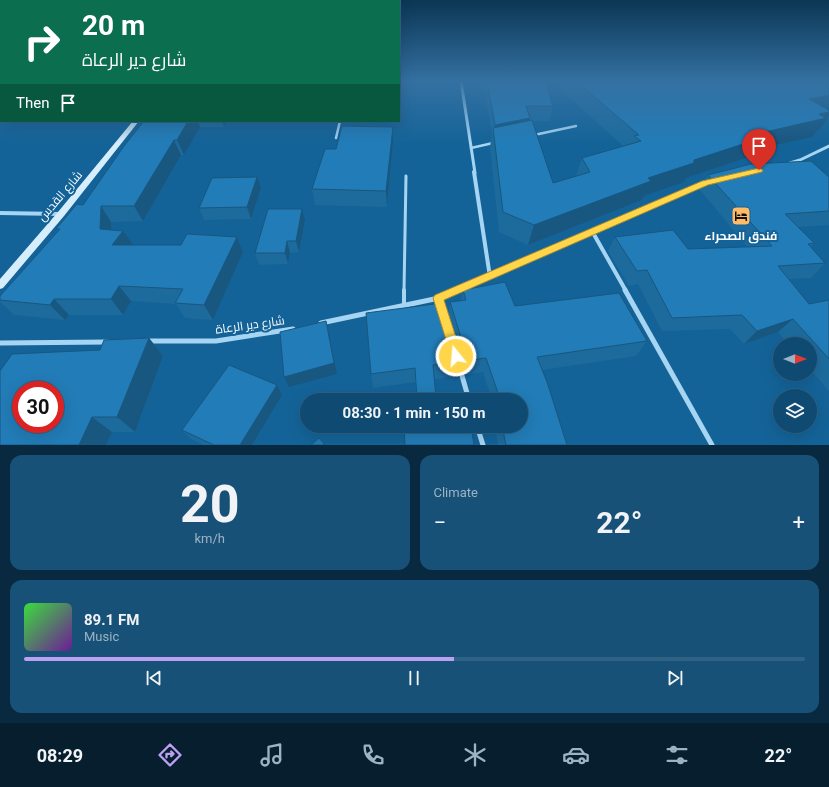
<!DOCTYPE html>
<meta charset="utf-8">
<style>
body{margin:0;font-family:Roboto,Cairo,sans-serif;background:#185177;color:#f1f3f6;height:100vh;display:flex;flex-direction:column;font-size:15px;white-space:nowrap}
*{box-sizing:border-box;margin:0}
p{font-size:13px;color:#9bb3c4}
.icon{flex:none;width:22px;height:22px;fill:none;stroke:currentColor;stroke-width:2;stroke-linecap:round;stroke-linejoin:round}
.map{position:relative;height:445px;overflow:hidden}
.drawer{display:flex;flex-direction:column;gap:10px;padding:10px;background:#08293f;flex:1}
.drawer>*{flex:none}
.top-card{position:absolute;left:0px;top:0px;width:400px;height:122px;box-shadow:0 4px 16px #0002,0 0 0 1px #2f6284;background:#0b6e4f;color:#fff;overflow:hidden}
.needle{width:26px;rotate:90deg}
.tools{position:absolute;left:773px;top:337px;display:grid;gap:8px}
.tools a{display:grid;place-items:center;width:44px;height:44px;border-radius:50%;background:#0f4a72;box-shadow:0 4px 16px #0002,0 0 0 1px #2f6284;font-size:20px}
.speed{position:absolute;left:12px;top:381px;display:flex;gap:8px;font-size:20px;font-weight:700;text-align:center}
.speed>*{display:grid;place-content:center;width:52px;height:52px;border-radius:50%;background:#0f4a72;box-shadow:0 4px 16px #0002,0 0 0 1px #2f6284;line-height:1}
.speed .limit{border:6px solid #d22;background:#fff;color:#111}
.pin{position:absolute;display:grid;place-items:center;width:34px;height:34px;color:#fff;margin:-41px -17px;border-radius:50% 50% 50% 0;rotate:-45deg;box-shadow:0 0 4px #0007}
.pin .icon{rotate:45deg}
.me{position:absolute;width:44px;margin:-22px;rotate:343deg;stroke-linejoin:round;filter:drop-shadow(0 0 3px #0008)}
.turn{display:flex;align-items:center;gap:14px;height:84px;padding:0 16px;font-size:18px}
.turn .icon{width:52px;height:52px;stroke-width:2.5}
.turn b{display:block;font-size:28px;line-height:34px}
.then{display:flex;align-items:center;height:38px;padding:0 16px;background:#0003;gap:8px;font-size:15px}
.big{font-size:30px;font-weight:700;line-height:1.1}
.drawer .widget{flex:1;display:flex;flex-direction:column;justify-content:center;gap:6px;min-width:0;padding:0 14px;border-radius:12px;background:#185177}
.drawer .dial{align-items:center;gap:0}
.dial b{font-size:52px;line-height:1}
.song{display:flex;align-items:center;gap:12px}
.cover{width:48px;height:48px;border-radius:6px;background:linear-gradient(135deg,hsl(120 70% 55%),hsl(280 70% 35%))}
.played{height:4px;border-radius:2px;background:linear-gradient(90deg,#bca0f2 55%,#2f6284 55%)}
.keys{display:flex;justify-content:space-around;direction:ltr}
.heat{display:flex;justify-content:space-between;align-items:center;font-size:22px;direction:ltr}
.drawer .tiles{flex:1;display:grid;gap:10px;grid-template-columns:1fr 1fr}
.widget:last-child{grid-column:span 2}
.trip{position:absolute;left:300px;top:393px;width:228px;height:40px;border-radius:20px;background:#0f4a72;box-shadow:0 4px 16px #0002,0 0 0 1px #2f6284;font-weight:700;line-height:40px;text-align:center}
.tabs{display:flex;height:64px;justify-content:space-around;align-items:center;background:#061e2e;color:#9bb3c4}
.tabs .icon{width:28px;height:28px}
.tabs .active{color:#bca0f2}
.tabs b{font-size:18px;color:#f1f3f6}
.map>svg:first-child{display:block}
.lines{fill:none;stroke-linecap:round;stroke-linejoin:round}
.lane-far2{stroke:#a6d5f3;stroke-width:2.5}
.lane-far1{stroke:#a6d5f3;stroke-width:3}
.lane{stroke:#a6d5f3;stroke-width:4}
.street-far2{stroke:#a6d5f3;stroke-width:3}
.street-far1{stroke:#a6d5f3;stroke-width:4}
.street{stroke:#a6d5f3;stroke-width:5}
.secondary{fill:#d6edfc;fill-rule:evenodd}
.wall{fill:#1d6b9d}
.shaded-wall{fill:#185780}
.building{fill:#227cb7;stroke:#185780;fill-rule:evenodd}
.route{fill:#ffd54a;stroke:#a68a30}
.labels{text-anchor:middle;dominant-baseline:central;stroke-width:4;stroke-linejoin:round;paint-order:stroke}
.street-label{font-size:12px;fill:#fff;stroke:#146398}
.poi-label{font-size:12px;font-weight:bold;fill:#fff;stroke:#146398}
</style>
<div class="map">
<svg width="829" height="445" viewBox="0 0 829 445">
<rect width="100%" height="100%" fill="#146398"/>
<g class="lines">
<g class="lane-far2">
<path d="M534 135 576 126"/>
<path d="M336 138 340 121"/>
<path d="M471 148 493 143"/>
</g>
<path class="lane-far1" d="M404 291 406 176"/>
<path class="lane" d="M404 306V290"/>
<g class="street-far2">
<path d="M461 81 475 173"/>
<path d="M790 163 800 160 829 146"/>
</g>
<g class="street-far1">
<path d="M474 172 490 277"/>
<path d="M0 213 61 214"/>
<path d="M592 231 626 291"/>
<path d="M455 291 706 183"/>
</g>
<g class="street">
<path d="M625 290 712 445"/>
<path d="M321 323 439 298 457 290"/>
<path d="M146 341H216L293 329"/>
<path d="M0 343 108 342"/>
<path d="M458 362 469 400"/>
<path d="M477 426 483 445"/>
</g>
<path class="secondary" d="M133 121H139L64 216 3 288 0 289V279L58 212Z"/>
</g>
<g class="wall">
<path d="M415 81H441L440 86 415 85Z"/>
<path d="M478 81H545L553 106 550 121H533L553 183 576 176 582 158 623 146 551 81H682L686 84 819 130 817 131 812 137 762 148 758 154 686 178 684 182 644 196 642 200 528 245 499 232 490 147 492 133 484 90H480Z"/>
<path d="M144 121H227L224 127H200L184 155H181L143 221 111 222V230L133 245H181L237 237 243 252 213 320 185 318 176 304 131 301 123 315H69L65 320 14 315 0 302V296L58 231 56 229 83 205Z"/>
<path d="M393 127V142L387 207 315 205 312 189 336 149Z"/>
<path d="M708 175 829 177V226L828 225 798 227 814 243 811 247 825 263 811 278 789 279 809 304 829 300V391L810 369V344H788L778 332 744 344 730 329 662 331 638 284 629 286 608 251 615 237 688 249 748 247 699 189Z"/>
<path d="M261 188 251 219 204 220 199 208Z"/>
<path d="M305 220 299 252 290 253 288 264 259 265 255 253Z"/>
<path d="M463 290 515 306 647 341 636 356 542 370 567 445H498L495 426H521V400H492L483 372 466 375 449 318 450 302 461 301Z"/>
<path d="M149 338 163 356 135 432H112L106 445H0L100 350Z"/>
<path d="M460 361 458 376 434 379 436 397 467 400H416L415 382 373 388 371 374Z"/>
<path d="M282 395 252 445H203L191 439 182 430Z"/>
</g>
<g class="shaded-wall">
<path d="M829 95V111L809 99Z"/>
<path d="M829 112V116L819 130 817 131 812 137 762 148 758 154 686 178 684 182 644 196 642 200 528 245 534 225 648 178 765 132 819 114Z"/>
<path d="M530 118 527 134 494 137 495 125Z"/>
<path d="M188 121H198L200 127 184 155 177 140Z"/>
<path d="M222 121H227L224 127Z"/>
<path d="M393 127V142L387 207 386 191Z"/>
<path d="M174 140 181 155 143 221 134 206Z"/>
<path d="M257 177 261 188 251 219 247 207Z"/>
<path d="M101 206 111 222V245L100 229Z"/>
<path d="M302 209 305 220 299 252 296 241Z"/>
<path d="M123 231 134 246 112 245Z"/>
<path d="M237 237 243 252 213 320 204 305Z"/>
<path d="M287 241 290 253 288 264 285 253Z"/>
<path d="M119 286 131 301 123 315 111 299Z"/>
<path d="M54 299 69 315 65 320 50 305Z"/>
<path d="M793 319 778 332 744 344 757 331Z"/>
<path d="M326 321 337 374 289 387 284 377Z"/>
<path d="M149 338 163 356 135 432 117 417Z"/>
<path d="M277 385 282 395 252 445H240Z"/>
<path d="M92 417 112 432 106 445H79Z"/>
</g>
<g class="building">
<path d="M487 81H545L553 106H526L530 118 495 125Z"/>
<path d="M576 81H682L686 84 697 81H829V95L809 99 829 110V112L819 114 826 118 765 132 771 135 694 160V163L648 178 651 181 534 225 503 212 493 128 532 120 553 183 590 172 582 158 641 141 634 136 639 135Z"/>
<path d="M144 121H188L177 140H174L134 206H101L100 229 123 231 112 245H181L187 234 237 237 204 305 175 303 183 289 119 286 111 299H54L50 305 0 300V296L60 229H56L77 204 83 205 124 146Z"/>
<path d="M342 126 393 127 386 191 312 189 325 149H336Z"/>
<path d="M811 161 829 177V211L785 214 814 243 808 244 825 263 778 266 809 304 829 300V359L793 319 757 331 742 315 672 318 647 270 637 271 615 237 673 230 688 249 772 246 708 175 751 164Z"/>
<path d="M257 177 247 207 199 208 212 178Z"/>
<path d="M268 209H302L296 241H287L285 253H255Z"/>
<path d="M505 282 515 306 619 293 647 341 537 357 547 382 567 445H506L502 426H521V400H496L495 394 498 393 486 358 468 360 450 302 466 300 463 290Z"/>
<path d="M442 303 460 361 433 365 436 397 467 395V400H417L415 368 371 374 366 313Z"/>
<path d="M326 321 334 363 284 377 280 332Z"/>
<path d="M149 338 117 417H92L79 445H0V371L12 354 100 350 104 340ZM21 390H55V424H21Z"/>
<path d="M229 365 277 385 240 445H214L182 430Z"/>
<path d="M404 426H471L474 445H405Z"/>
<path d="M319 438 325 445H311Z"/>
</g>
<linearGradient id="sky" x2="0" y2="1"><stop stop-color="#0b3654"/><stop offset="0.57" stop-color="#3471a2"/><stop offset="1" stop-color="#3471a2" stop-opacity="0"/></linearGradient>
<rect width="829" height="143" fill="url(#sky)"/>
<path class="route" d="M759 168 763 170 762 172 708 185 444 300 462 356 460 359 456 361 452 359 433 298 435 295 702 181Z"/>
<defs>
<g id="hotel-square" transform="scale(1)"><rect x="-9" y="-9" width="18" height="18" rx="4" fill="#ffbb68" stroke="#146398"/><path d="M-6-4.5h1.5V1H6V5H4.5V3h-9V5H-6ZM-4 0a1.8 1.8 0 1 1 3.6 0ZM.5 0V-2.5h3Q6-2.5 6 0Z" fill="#111"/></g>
</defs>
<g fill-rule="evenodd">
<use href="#hotel-square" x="741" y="216"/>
</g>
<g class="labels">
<g class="street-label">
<text transform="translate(60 196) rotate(-50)">شارع القدس</text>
<text transform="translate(250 325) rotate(-8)">شارع دير الرعاة</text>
</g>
<g class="poi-label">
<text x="741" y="236">فندق الصحراء</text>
</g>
</g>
</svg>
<div class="tools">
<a><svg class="needle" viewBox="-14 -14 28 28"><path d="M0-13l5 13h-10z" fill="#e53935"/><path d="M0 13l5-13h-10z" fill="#9bb3c4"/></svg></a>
<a><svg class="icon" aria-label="layers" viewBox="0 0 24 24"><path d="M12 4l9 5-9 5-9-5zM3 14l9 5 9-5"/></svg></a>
</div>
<div class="speed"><div class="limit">30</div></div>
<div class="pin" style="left:759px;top:170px;background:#d93025"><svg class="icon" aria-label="arrive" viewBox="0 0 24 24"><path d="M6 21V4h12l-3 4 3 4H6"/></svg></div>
<svg class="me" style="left:456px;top:356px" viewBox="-20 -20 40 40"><circle r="17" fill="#ffd54a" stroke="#fff" stroke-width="3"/><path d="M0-11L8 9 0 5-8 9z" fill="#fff"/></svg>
<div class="trip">08:30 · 1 min · 150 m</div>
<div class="top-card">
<div class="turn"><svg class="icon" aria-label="right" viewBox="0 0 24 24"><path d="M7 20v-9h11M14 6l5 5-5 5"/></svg><div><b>20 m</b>شارع دير الرعاة</div></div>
<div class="then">Then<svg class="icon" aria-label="arrive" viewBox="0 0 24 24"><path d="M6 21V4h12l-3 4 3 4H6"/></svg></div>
</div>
</div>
<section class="drawer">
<div class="tiles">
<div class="widget dial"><b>20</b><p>km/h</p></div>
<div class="widget"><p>Climate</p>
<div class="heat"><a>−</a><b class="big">22°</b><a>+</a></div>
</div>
<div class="widget">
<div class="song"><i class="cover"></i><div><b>89.1 FM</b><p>Music</p></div></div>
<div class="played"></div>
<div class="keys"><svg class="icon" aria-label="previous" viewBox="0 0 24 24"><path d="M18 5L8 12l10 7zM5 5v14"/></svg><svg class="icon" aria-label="pause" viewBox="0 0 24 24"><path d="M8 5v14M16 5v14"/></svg><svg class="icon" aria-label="next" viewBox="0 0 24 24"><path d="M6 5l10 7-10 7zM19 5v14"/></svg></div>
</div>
</div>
</section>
<nav class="tabs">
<b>08:29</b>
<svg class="icon active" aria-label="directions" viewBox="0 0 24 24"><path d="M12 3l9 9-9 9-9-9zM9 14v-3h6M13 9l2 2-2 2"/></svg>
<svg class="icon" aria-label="music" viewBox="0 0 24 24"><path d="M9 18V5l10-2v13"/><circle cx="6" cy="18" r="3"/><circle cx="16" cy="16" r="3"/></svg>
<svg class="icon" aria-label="phone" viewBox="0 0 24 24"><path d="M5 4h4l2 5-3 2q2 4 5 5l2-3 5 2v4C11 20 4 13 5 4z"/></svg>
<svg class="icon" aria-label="climate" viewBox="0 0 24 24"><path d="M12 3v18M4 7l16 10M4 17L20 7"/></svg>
<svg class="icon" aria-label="car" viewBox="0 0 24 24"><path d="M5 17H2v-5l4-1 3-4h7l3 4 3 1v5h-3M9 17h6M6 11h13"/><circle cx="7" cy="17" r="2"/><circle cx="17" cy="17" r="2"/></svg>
<svg class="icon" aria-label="filters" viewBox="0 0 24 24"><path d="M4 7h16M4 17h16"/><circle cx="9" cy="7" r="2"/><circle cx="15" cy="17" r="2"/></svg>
<b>22°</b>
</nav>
